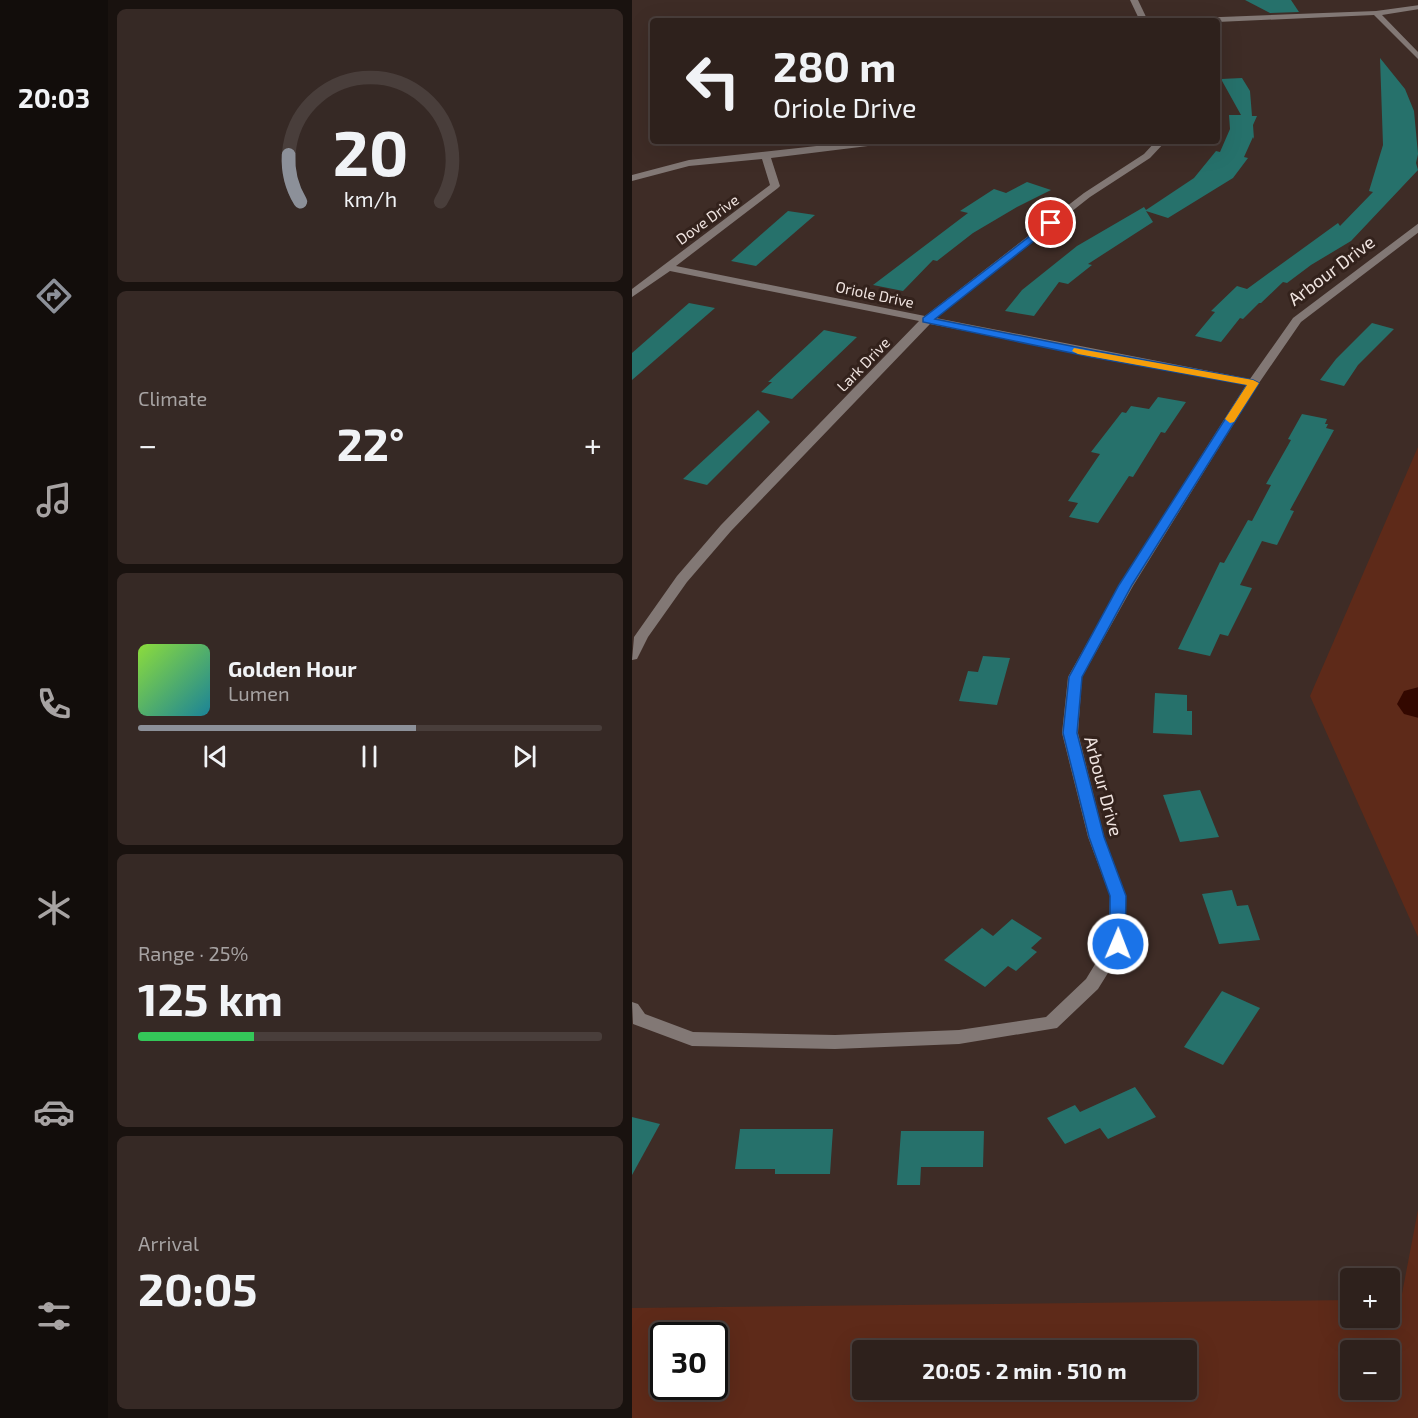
<!DOCTYPE html>
<meta charset="utf-8">
<style>
body{margin:0;font-family:"Exo 2",sans-serif;background:#362925;color:#f1f3f6;height:100vh;display:flex;flex-direction:column;font-size:22px;white-space:nowrap}
*{box-sizing:border-box;margin:0}
p{font-size:20px;color:#a7a3a3}
.icon{flex:none;width:33px;height:33px;fill:none;stroke:currentColor;stroke-width:2;stroke-linecap:round;stroke-linejoin:round}
.map{position:relative;flex:1;overflow:hidden}
.side{display:flex;flex-direction:column;gap:9px;padding:9px;background:#19120f;width:524px}
.side>*{flex:none}
.guide{position:absolute;left:18px;top:18px;width:570px;height:126px;border-radius:6px;box-shadow:0 6px 24px #0002,0 0 0 2px #493e3b;background:#2e211c;color:#f1f3f6;overflow:hidden}
.controls{position:absolute;left:708px;top:1268px;display:grid;gap:12px}
.controls a{display:grid;place-items:center;width:60px;height:60px;border-radius:6px;background:#2e211c;box-shadow:0 6px 24px #0002,0 0 0 2px #493e3b;font-size:30px}
.speed{position:absolute;left:18px;top:1322px;display:flex;gap:12px;font-size:30px;font-weight:700;text-align:center}
.speed>*{display:grid;place-content:center;width:78px;height:78px;border-radius:50%;background:#2e211c;box-shadow:0 6px 24px #0002,0 0 0 2px #493e3b;line-height:1}
.speed .limit{border:3px solid #111;border-radius:9px;background:#fff;color:#111}
.pin{position:absolute;display:grid;place-items:center;width:51px;height:51px;color:#fff;margin:-26px;border:3px solid #fff;border-radius:50%;box-shadow:0 2px 6px #0007}
.me{position:absolute;width:66px;margin:-33px;rotate:1deg;stroke-linejoin:round;filter:drop-shadow(0 0 4px #0008)}
.turn{display:flex;align-items:center;gap:21px;height:126px;padding:0 24px;font-size:27px}
.turn .icon{width:78px;height:78px;stroke-width:2.5}
.turn b{display:block;font-size:42px;line-height:51px}
.big{font-size:45px;font-weight:700;line-height:1.1}
.side .widget{flex:1;display:flex;flex-direction:column;justify-content:center;gap:9px;min-width:0;padding:0 21px;border-radius:9px;background:#362925}
.side .dial{align-items:center;gap:0}
.dial svg{height:156px;overflow:visible;fill:none;stroke:#493e3b;stroke-width:7;stroke-linecap:round;text-anchor:middle}
.dial text{fill:#f1f3f6;stroke:none}
.song{display:flex;align-items:center;gap:18px}
.cover{width:72px;height:72px;border-radius:9px;background:linear-gradient(135deg,hsl(90 70% 55%),hsl(190 70% 35%))}
.played{height:6px;border-radius:3px;background:linear-gradient(90deg,#8c9099 60%,#493e3b 60%)}
.keys{display:flex;justify-content:space-around;direction:ltr}
.heat{display:flex;justify-content:space-between;align-items:center;font-size:33px;direction:ltr}
.charge{height:9px;border-radius:4px;background:linear-gradient(90deg,#34c759 25%,#493e3b 0)}
.trip{position:absolute;left:220px;top:1340px;width:345px;height:60px;border-radius:6px;background:#2e211c;box-shadow:0 6px 24px #0002,0 0 0 2px #493e3b;font-weight:700;line-height:60px;text-align:center}
main{display:flex;flex:1;min-height:0}
.tabs{display:flex;flex-direction:column;width:108px;justify-content:space-around;align-items:center;background:#120d0b;color:#a7a3a3}
.tabs .icon{width:42px;height:42px}
.tabs .active{color:#8c9099}
.tabs b{font-size:27px;color:#f1f3f6}
.map>svg:first-child{display:block}
.green{fill:#5e2a19;fill-rule:evenodd}
.lines{fill:none;stroke-linecap:round;stroke-linejoin:round}
.river{fill:#330800;fill-rule:evenodd}
.building{fill:#26716b}
.minor{fill:#827875;fill-rule:evenodd}
.route{fill:#1a73e8;stroke:#114b97;stroke-width:1.5}
.slow{fill:#f59e0b}
.labels{text-anchor:middle;dominant-baseline:central;stroke-width:6;stroke-linejoin:round;paint-order:stroke}
.far-street-label{font-size:15px;fill:#f0e4e0;stroke:#33221c}
.street-label{font-size:18px;fill:#f0e4e0;stroke:#33221c}
</style>
<main>
<nav class="tabs">
<b>20:03</b>
<svg class="icon active" aria-label="directions" viewBox="0 0 24 24"><path d="M12 3l9 9-9 9-9-9zM9 14v-3h6M13 9l2 2-2 2"/></svg>
<svg class="icon" aria-label="music" viewBox="0 0 24 24"><path d="M9 18V5l10-2v13"/><circle cx="6" cy="18" r="3"/><circle cx="16" cy="16" r="3"/></svg>
<svg class="icon" aria-label="phone" viewBox="0 0 24 24"><path d="M5 4h4l2 5-3 2q2 4 5 5l2-3 5 2v4C11 20 4 13 5 4z"/></svg>
<svg class="icon" aria-label="climate" viewBox="0 0 24 24"><path d="M12 3v18M4 7l16 10M4 17L20 7"/></svg>
<svg class="icon" aria-label="car" viewBox="0 0 24 24"><path d="M5 17H2v-5l4-1 3-4h7l3 4 3 1v5h-3M9 17h6M6 11h13"/><circle cx="7" cy="17" r="2"/><circle cx="17" cy="17" r="2"/></svg>
<svg class="icon" aria-label="filters" viewBox="0 0 24 24"><path d="M4 7h16M4 17h16"/><circle cx="9" cy="7" r="2"/><circle cx="15" cy="17" r="2"/></svg>
</nav>
<section class="side">
<div class="widget dial"><svg viewBox="0 0 100 80">
<path d="M14 69A42 42 0 1 1 86 69"/>
<path d="M14 69A42 42 0 0 1 8 45" stroke="#8c9099"/>
<text x="50" y="56" font-size="32" font-weight="700">20</text>
<text x="50" y="72" font-size="11">km/h</text>
</svg></div>
<div class="widget"><p>Climate</p>
<div class="heat"><a>−</a><b class="big">22°</b><a>+</a></div>
</div>
<div class="widget">
<div class="song"><i class="cover"></i><div><b>Golden Hour</b><p>Lumen</p></div></div>
<div class="played"></div>
<div class="keys"><svg class="icon" aria-label="previous" viewBox="0 0 24 24"><path d="M18 5L8 12l10 7zM5 5v14"/></svg><svg class="icon" aria-label="pause" viewBox="0 0 24 24"><path d="M8 5v14M16 5v14"/></svg><svg class="icon" aria-label="next" viewBox="0 0 24 24"><path d="M6 5l10 7-10 7zM19 5v14"/></svg></div>
</div>
<div class="widget"><p>Range · 25%</p><b class="big">125 km</b><div class="charge"></div></div>
<div class="widget"><p>Arrival</p><b class="big">20:05</b></div>
</section>
<div class="map">
<svg width="787" height="1418" viewBox="0 0 787 1418">
<rect width="100%" height="100%" fill="#3e2c26"/>
<g class="green">
<path d="M786 447V937L678 696Z"/>
<path d="M786 1210V1418H0V1308L718 1300V1317H758V1300L769 1299ZM32 1335H82V1386H32ZM231 1350H555V1389H231ZM718 1350H758V1389H718Z"/>
</g>
<g class="lines">
<path class="river" d="M787 687V718L772 714 765 704 772 691Z"/>
</g>
<g class="building">
<path d="M613 0H659L667 12 638 13Z"/>
<path d="M748 58 773 89 782 111 786 154 784 163 786 170 719 241 679 265 655 283 651 282 629 303H627L611 319 608 318 589 342 563 336 583 312 579 311 605 286 615 289 706 223 708 226 741 192 737 191 751 145Z"/>
<path d="M610 78 618 91 620 116H625L621 125 622 139 621 137 612 157 616 158 601 178 536 218 514 211 521 222 456 264 460 265 436 284 427 282 402 316 373 311 390 290 445 246 512 207 514 210 562 178 584 151 588 152 598 129 597 115H609L589 79Z"/>
<path d="M395 182 419 190 385 207 341 233 305 261 301 260 271 291 241 285 336 213 328 211 362 189 374 193Z"/>
<path d="M156 211 183 215 124 266 99 261Z"/>
<path d="M57 303 83 308 0 380V353Z"/>
<path d="M740 323 762 329 726 365 712 386 688 380 704 359Z"/>
<path d="M192 330 225 337 160 399 129 392 140 382H136Z"/>
<path d="M526 397 554 402 533 433 529 432 501 477 497 476 466 523 437 517 446 503 436 501 468 454 459 452 490 412 494 413 499 406 517 409Z"/>
<path d="M126 410 138 422 75 485 51 479Z"/>
<path d="M670 414 695 419 693 424H696L694 428 702 430 658 510 662 511 645 545 630 541 608 585 620 588 596 636 588 634 578 656 546 649 588 562 592 563 616 520 620 521 639 485 634 484 659 440 656 439Z"/>
<path d="M351 656 378 658 365 705 327 701 336 671 346 672Z"/>
<path d="M523 693 555 695V711H560V735L521 733Z"/>
<path d="M568 790 587 837 548 842 531 795Z"/>
<path d="M600 890 605 906 616 905 628 940 587 944 570 894Z"/>
<path d="M380 919 410 938 399 948 405 952 384 971 376 966 353 987 312 960 350 928 361 936Z"/>
<path d="M590 991 628 1008 591 1065 552 1047Z"/>
<path d="M503 1087 524 1117 476 1139 468 1128 433 1144 415 1118 443 1105 448 1112Z"/>
<path d="M0 1117 28 1124 0 1175Z"/>
<path d="M108 1129H201L198 1174H143V1169H103Z"/>
<path d="M269 1131H352L351 1167H289L288 1185H265Z"/>
</g>
<g class="lines">
<g class="minor">
<path d="M498 0H506L516 21H508Z"/>
<path d="M787 5V9L750 15 787 53V60L742 15 585 22 534 21 538 19 744 11Z"/>
<path d="M230 141 241 143 236 146 139 158 148 186 146 188 44 266 293 316 452 193 512 154 524 141H534L518 158 458 197 304 318 618 379 661 318 787 223V232L669 322 627 383 501 586 450 677 446 733 472 837 494 896V944L466 989 425 1028 327 1044 203 1049 60 1046 1 1024 0 1002 6 1004 13 1014 61 1032 203 1035 327 1030 414 1017 454 979 476 943 478 896 456 837 430 733 436 677 487 586 614 385 298 324 99 531 55 582 16 637 5 659 0 660 2 637 45 576 89 525 287 321 38 271 0 297V289L138 185 130 159 57 166 0 181V175L57 160Z"/>
</g>
</g>
<path class="route" d="M419 220 424 223 422 225 303 319 459 350 621 380 627 383 500 585 450 677 445 733 472 837 494 896 493 944 491 948H480L478 944V896L457 837 431 733 437 677 487 585 615 385 459 357 291 322V318Z"/>
<path class="slow" d="M442 348 621 380 627 383 602 422 598 423 593 419 615 385 446 354 440 351Z"/>
<g class="labels">
<g class="far-street-label">
<text transform="translate(75 219) rotate(-36)">Dove Drive</text>
<text transform="translate(243 294) rotate(12)">Oriole Drive</text>
<text transform="translate(231 364) rotate(-46)">Lark Drive</text>
</g>
<g class="street-label">
<text transform="translate(699 270) rotate(-37)">Arbour Drive</text>
<text transform="translate(472 786) rotate(75)">Arbour Drive</text>
</g>
</g>
</svg>
<div class="controls">
<a>+</a>
<a>−</a>
</div>
<div class="speed"><div class="limit">30</div></div>
<div class="pin" style="left:419px;top:223px;background:#d93025"><svg class="icon" aria-label="arrive" viewBox="0 0 24 24"><path d="M6 21V4h12l-3 4 3 4H6"/></svg></div>
<svg class="me" style="left:486px;top:944px" viewBox="-20 -20 40 40"><circle r="17" fill="#1a73e8" stroke="#fff" stroke-width="3"/><path d="M0-11L8 9 0 5-8 9z" fill="#fff"/></svg>
<div class="trip">20:05 · 2 min · 510 m</div>
<div class="guide">
<div class="turn"><svg class="icon" aria-label="left" viewBox="0 0 24 24"><path d="M17 20v-9H6M10 6l-5 5 5 5"/></svg><div><b>280 m</b>Oriole Drive</div></div>
</div>
</div>
</main>
